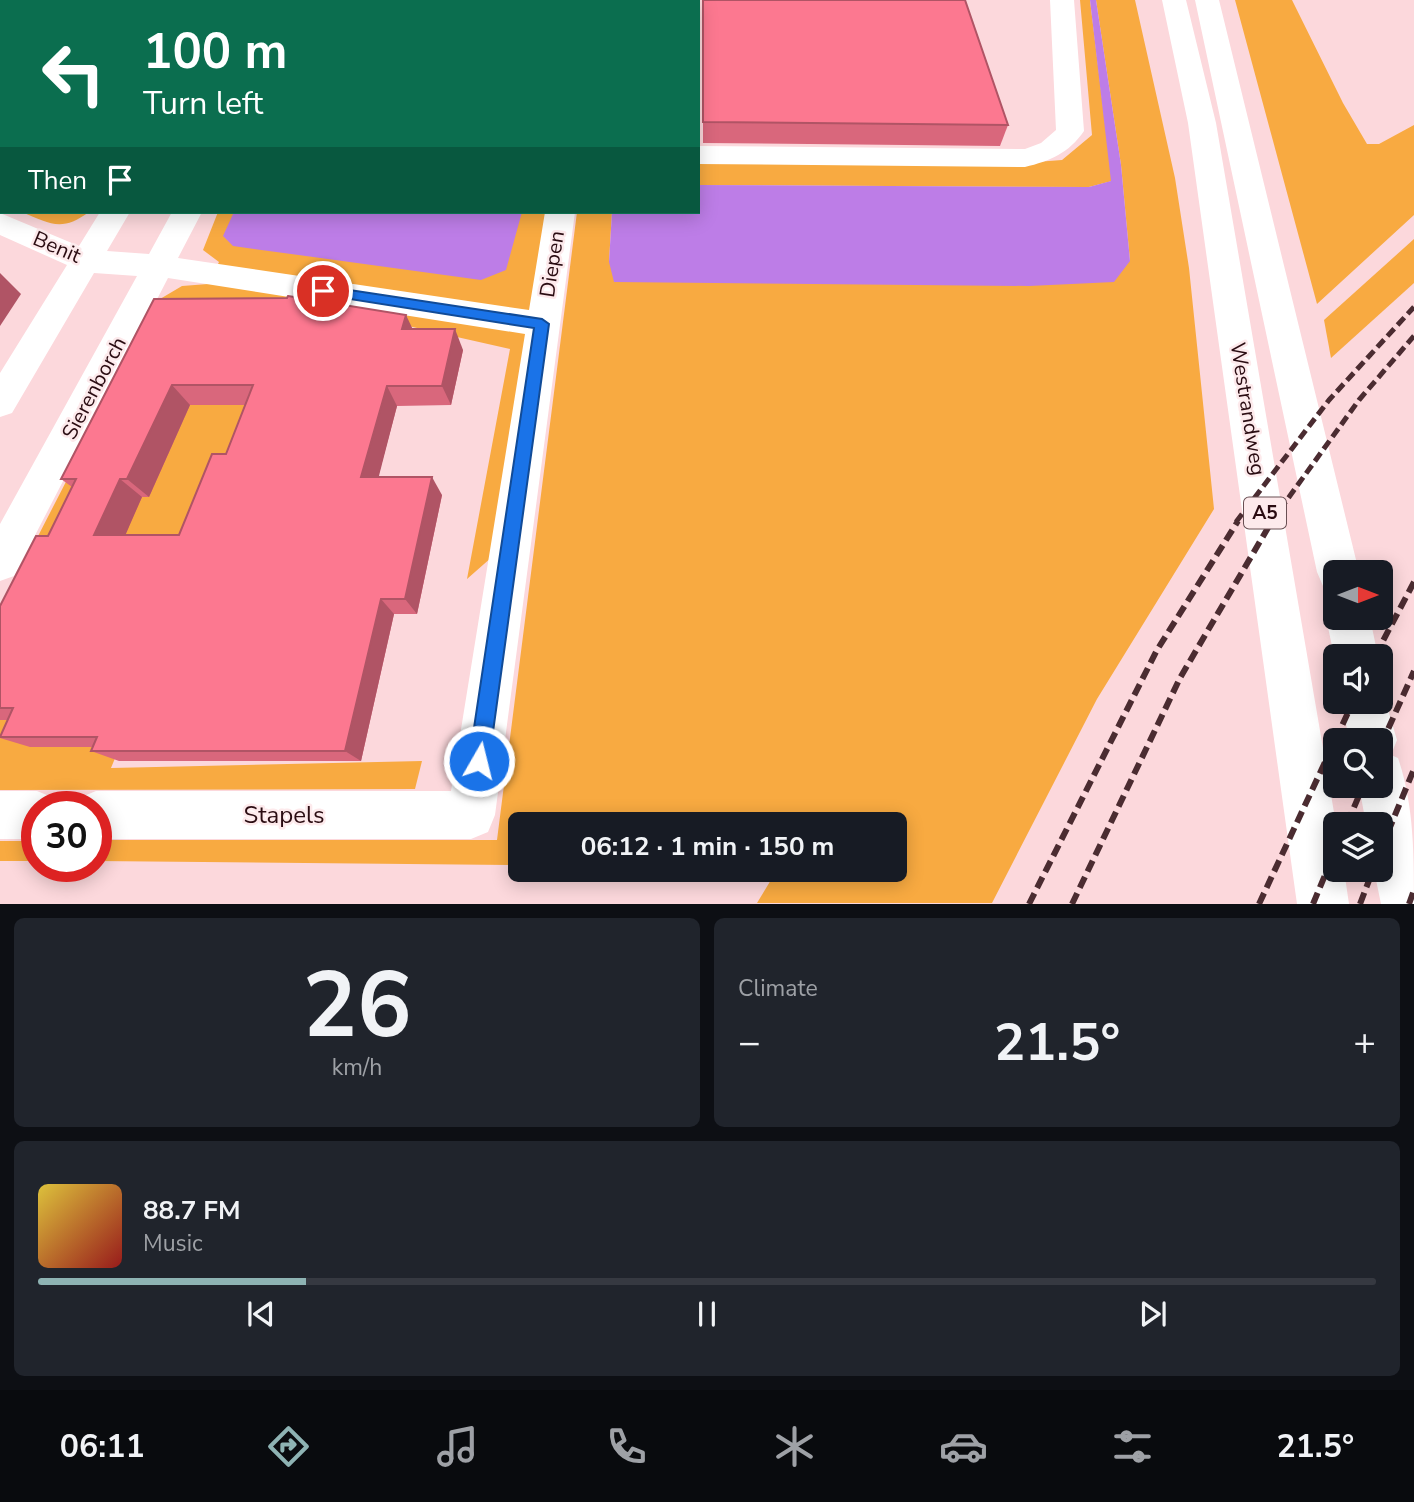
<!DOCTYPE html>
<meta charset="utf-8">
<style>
body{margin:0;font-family:"Nunito Sans",sans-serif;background:#20242c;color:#f1f3f6;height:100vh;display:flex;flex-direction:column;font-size:26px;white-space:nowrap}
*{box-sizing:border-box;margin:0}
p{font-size:23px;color:#9ea1a6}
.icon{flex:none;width:38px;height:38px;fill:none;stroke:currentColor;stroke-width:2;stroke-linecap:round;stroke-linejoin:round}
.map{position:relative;height:904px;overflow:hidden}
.side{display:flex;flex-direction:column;gap:14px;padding:14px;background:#0d0f14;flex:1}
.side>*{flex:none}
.hud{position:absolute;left:0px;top:0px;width:700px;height:214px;box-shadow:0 4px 18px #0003;background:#0b6e4f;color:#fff;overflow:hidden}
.needle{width:46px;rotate:90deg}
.tools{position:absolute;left:1323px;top:560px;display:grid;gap:14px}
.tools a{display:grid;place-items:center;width:70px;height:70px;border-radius:10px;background:#171b24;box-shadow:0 4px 18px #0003;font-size:35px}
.speed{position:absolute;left:21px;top:791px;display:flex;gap:14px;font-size:35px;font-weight:700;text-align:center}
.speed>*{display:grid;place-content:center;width:91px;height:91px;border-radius:50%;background:#171b24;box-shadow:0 4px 18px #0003;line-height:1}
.speed .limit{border:10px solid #d22;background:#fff;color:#111}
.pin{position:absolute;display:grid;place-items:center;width:60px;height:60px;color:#fff;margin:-30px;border:4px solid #fff;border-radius:50%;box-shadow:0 2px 7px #0007}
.me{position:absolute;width:77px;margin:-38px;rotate:8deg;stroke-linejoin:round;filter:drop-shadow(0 0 5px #0008)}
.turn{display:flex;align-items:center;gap:24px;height:147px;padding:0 28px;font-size:32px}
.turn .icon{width:91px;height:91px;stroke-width:2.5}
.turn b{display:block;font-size:49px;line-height:60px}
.then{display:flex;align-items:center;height:66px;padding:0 28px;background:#0003;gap:14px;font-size:26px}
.big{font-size:52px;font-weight:700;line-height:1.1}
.side .card{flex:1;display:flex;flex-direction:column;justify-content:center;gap:10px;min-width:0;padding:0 24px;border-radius:10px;background:#20242c}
.side .dial{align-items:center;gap:0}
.dial b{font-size:91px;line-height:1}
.song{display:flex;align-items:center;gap:21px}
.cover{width:84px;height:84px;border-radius:10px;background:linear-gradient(135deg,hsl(50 70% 55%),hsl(0 70% 35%))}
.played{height:7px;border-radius:4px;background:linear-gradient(90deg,#8eb3b3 20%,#363941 20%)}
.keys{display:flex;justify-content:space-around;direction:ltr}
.heat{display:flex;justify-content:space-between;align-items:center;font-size:38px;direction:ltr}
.side .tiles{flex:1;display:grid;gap:14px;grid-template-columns:1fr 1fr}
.card:last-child{grid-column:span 2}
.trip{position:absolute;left:508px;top:812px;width:399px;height:70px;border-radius:10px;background:#171b24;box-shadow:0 4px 18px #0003;font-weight:700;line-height:70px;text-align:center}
.tabs{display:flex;height:112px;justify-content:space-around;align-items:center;background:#090b0e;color:#9ea1a6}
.tabs .icon{width:49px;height:49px}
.tabs .active{color:#8eb3b3}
.tabs b{font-size:32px;color:#f1f3f6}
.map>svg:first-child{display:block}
.green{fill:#f8aa41}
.water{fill:#bd7de7}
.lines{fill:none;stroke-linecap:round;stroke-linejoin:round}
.minor{fill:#fff;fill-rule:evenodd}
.highway{fill:#fff;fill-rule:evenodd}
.rail-far1{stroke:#4b2c31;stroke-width:5;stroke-dasharray:10 5;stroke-linecap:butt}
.rail{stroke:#4b2c31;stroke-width:6;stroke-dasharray:12 6;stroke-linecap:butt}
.wall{fill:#d9677c;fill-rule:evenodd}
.shaded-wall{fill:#b05465}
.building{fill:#fc7890;stroke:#b05465;stroke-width:2;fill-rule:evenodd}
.route{fill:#1a73e8;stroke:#114b97;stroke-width:2}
.labels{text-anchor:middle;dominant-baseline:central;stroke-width:5;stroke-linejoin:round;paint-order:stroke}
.shield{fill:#fdeaec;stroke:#694f53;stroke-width:2}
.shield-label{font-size:19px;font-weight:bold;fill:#2a0c12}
.street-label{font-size:21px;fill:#2a0c12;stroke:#fdeaec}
.near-street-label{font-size:24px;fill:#2a0c12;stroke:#fdeaec}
</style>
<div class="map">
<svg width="1414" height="904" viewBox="0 0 1414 904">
<rect width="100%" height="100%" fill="#fcd8dc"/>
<g class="green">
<path d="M0 0H234L2 2V203Z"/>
<path d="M1080 0H1090L1112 181 1089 187 698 185V164H1010L1062 160 1092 135Z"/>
<path d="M1096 0H1135L1175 178 1189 268 1214 509 1097 699 992 903H757L777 870H894V824H520V865L96 861V840H497L577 212H612L609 262 1130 261 1121 165Z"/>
<path d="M1235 0H1292L1343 103 1367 144H1379L1414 125V215L1317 304Z"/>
<path d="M22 212H89C62 232 50 224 22 212Z"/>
<path d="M218 212H550L492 557 467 579 510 349 302 302 111 768 422 761 415 789 0 790V610L160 299 182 286 208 284 219 262 203 250Z"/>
<path d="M1414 239V283L1331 358 1324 320Z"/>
<rect x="0" y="841" width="37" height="20"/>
</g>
<g class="water">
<path d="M1090 0H1096L1121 165 1130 261 1114 282 1029 286 614 282 609 262 612 212H698V185L1089 187 1111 181Z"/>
<path d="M234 212H522L506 270 481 280 233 246 223 236Z"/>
</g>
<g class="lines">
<g class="minor">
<path d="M232 0H256L232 2Z"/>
<path d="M288 0H312L288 2Z"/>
<rect x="581" y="0" width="24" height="2"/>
<rect x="657" y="0" width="24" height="2"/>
<path d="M1050 0H1074L1084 131C1069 153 1050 161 1025 167L698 164V146L1025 149 1041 143 1056 130Z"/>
<path d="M100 212H130L107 251 149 254 172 212H202L178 258 529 310 545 212H575L495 815 488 832 471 839H96V807H76L79 798 96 791H451L525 334 168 278 14 576 0 581V524L137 276 94 273 12 413 0 417V373L67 265 0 235V213L79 246Z"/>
<path d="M0 791H37L54 798 57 807H37V839H0Z"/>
</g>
<g class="highway">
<path d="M1162 0H1186L1216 123 1336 824 1335 870H1344L1349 904H1297L1188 123Z"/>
<path d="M1195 0H1219L1359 572H1335V590L1323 586 1317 572Z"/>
<path d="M1335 602V618H1370L1378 656H1335V660L1326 618Z"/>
<path d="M1381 686 1397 740 1391 755 1398 758C1414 805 1414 854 1414 904H1381L1374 870H1381V824H1366L1359 786H1381V740H1349L1342 702H1381Z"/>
</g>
<g class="rail-far1">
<path d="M1236 522 1329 400 1414 307"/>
<path d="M1271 522 1359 400 1414 336"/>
</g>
<g class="rail">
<path d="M1375 656 1414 582"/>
<path d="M1381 745 1414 671"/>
<path d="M1347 824 1363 786"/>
<path d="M1381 849 1414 769"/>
<path d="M1029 904 1157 650 1238 521"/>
<path d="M1072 904 1180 678 1272 521"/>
<path d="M1259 904 1353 702"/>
<path d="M1313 904 1335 851"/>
<path d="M1360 904 1373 870"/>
<path d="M1409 904 1414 890"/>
</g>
</g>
<g class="wall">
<path d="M703 0 1008 125 1000 146 703 143Z"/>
<path d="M154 299 413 329 463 350 451 405 397 406 378 477 442 495 417 614H394L361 761H119L91 751 93 747H30L0 738 8 720H0V606L48 536 72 487 61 479ZM190 405H246L226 454 179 535H125L142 497H149Z"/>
</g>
<g class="shaded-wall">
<path d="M0 273 21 294 0 326Z"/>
<path d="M406 315 416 336 402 329Z"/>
<path d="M455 329 463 350 451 405 442 386Z"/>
<path d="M172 385 190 405 149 497 127 479Z"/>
<path d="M387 386 397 406 374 495 361 477Z"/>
<path d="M432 477 442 495 417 614 405 599Z"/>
<path d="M120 479 142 497 118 552 94 535Z"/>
<path d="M381 599 394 614 361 761 345 751Z"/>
</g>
<g class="building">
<path d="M308 0H562V2H307Z"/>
<path d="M703 0H965L1008 125 703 122Z"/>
<path d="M288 296 406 315 402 329H455L442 386H387L361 477H432L405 599H381L345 751H91L97 737H0L13 708H0V606L36 536H48L76 479H61L154 299 287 298ZM172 385H253L226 454H212L179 535H94L120 479H127Z"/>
</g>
<path class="route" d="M323 286 542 319 549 324 489 761 486 768 479 771 472 768 469 761 534 328 318 294V287Z"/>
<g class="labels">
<rect class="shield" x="1244" y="497.5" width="42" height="31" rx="5"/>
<g class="shield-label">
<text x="1265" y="513">A5</text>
</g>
<g class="street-label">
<text transform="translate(57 247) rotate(23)">Benit</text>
<text transform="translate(552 264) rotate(-81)">Diepen</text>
<text transform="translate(94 388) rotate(-62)">Sierenborch</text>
<text transform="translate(1248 409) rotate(81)">Westrandweg</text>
</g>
<g class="near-street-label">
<text x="284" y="815">Stapels</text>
</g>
</g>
</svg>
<div class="tools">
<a><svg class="needle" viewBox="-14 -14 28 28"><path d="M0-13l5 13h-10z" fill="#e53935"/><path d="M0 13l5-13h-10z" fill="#9ea1a6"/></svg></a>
<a><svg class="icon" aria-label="sound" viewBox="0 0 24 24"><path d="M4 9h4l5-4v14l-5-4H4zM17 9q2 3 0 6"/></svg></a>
<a><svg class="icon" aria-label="search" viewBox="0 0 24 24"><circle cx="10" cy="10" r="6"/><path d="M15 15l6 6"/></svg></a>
<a><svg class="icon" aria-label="layers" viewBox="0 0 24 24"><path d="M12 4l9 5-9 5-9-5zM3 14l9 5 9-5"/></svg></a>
</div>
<div class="speed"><div class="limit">30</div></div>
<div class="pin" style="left:323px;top:291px;background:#d93025"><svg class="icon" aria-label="arrive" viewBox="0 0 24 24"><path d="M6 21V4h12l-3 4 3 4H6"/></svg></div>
<svg class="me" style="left:479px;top:761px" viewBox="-20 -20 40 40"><circle r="17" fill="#1a73e8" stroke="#fff" stroke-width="3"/><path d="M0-11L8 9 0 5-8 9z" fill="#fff"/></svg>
<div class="trip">06:12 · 1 min · 150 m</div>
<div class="hud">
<div class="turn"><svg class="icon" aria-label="left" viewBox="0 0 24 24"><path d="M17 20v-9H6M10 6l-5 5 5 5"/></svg><div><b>100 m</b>Turn left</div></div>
<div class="then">Then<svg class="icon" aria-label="arrive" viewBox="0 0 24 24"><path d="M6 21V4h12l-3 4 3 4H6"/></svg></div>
</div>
</div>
<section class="side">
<div class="tiles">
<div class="card dial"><b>26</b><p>km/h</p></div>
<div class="card"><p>Climate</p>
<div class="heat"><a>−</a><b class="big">21.5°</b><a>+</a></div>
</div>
<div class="card">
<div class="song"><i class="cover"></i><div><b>88.7 FM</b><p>Music</p></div></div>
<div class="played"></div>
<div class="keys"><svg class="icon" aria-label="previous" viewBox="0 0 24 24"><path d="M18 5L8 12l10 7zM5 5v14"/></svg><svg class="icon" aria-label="pause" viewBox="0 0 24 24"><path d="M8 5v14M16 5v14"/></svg><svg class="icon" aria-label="next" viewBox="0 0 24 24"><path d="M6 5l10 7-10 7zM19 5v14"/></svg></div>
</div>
</div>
</section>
<nav class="tabs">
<b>06:11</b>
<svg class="icon active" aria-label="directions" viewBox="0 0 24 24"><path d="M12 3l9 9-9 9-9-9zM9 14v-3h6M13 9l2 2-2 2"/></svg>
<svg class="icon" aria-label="music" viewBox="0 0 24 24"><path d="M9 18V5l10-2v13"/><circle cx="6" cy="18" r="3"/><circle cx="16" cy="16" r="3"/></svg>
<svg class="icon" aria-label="phone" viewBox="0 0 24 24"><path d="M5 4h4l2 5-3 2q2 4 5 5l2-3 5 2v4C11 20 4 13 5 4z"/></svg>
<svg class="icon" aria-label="climate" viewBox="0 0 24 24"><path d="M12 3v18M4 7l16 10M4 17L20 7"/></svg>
<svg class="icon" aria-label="car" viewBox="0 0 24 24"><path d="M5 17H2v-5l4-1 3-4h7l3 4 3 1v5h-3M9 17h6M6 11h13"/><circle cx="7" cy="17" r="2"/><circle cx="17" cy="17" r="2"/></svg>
<svg class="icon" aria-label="filters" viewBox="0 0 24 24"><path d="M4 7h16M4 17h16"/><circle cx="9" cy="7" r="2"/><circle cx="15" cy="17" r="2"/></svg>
<b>21.5°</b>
</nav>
